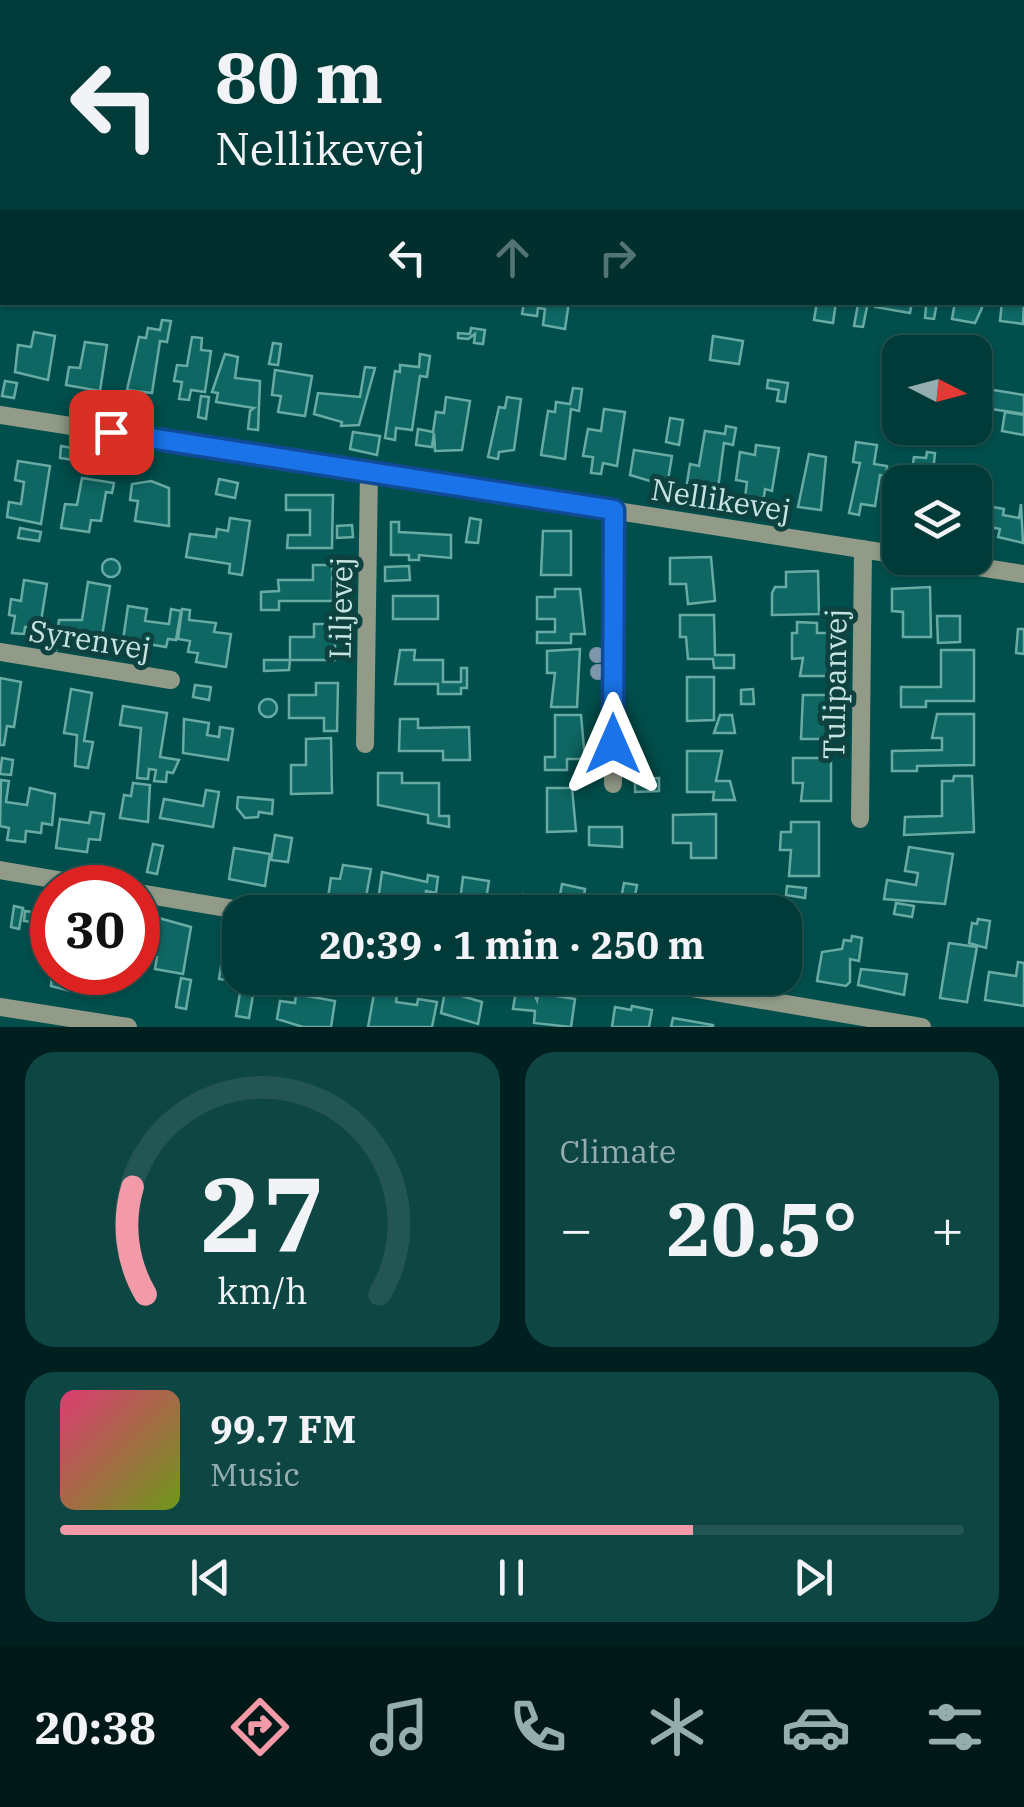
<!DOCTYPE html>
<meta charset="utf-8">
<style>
body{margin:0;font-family:"IBM Plex Serif",serif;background:#0e4644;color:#f1f3f6;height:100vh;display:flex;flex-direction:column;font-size:38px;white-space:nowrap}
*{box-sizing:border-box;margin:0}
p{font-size:32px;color:#95adae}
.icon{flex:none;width:55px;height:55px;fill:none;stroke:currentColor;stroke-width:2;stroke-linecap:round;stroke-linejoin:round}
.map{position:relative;height:1027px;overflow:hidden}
.panel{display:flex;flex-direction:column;gap:25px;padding:25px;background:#00201f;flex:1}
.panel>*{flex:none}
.guide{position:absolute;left:0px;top:0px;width:1025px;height:305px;box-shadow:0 2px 8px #0004,0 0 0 2px #225553;background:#003b39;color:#f1f3f6;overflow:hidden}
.needle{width:65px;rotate:96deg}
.buttons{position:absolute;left:882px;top:335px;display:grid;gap:20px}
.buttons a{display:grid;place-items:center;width:110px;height:110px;border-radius:20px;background:#003b39;box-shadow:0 2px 8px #0004,0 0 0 2px #225553;font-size:50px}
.speed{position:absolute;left:30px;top:865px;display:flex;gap:20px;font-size:50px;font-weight:700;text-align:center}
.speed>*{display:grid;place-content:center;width:130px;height:130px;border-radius:50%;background:#003b39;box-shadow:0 2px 8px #0004,0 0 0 2px #225553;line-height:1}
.speed .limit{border:15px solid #d22;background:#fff;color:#111}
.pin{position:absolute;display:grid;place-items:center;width:85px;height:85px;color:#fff;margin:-42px;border-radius:20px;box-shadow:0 5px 15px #0006}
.me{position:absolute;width:110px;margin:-55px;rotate:0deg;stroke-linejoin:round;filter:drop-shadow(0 0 8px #0008)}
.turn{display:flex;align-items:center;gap:35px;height:210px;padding:0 50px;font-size:45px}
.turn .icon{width:130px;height:130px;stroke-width:2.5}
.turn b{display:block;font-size:70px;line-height:85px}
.lanes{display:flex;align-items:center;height:95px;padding:0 50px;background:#0003;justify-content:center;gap:50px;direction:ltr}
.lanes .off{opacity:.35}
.big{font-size:75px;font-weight:700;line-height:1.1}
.panel .tile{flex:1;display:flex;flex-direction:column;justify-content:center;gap:15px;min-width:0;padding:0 35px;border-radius:30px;background:#0e4644}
.panel .dial{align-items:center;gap:0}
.dial svg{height:260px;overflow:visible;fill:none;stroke:#225553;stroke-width:7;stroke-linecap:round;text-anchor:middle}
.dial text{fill:#f1f3f6;stroke:none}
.song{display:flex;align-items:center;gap:30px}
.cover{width:120px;height:120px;border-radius:15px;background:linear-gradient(135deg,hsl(340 70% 55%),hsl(80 70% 35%))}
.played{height:10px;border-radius:5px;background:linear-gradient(90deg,#f39aa8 70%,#225553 70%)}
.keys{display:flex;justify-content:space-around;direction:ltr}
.heat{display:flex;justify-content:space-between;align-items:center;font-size:55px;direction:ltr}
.panel .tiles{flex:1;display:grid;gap:25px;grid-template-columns:1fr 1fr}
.tile:last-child{grid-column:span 2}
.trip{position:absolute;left:222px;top:895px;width:580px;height:100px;border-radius:30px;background:#003b39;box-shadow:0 2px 8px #0004,0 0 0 2px #225553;font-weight:700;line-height:100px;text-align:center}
.dock{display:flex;height:160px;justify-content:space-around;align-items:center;background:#001817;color:#95adae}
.dock .icon{width:70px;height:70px}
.dock .on{color:#f39aa8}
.dock b{font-size:45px;color:#f1f3f6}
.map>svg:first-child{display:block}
.building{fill:#0e6763;stroke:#69aaa5;stroke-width:2.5}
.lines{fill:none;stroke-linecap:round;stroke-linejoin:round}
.minor{stroke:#919b88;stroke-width:18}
.tree{fill:#7e95ab}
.route-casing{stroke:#114b97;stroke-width:25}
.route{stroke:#1a73e8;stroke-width:18}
.labels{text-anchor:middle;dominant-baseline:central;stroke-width:10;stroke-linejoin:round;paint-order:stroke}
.street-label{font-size:30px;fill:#c5e4e2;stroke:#0e4240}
</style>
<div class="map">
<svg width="1024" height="1027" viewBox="0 0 1024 1027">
<rect width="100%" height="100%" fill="#004f4c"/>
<g class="building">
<path d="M1023 0H1024V110H1022Z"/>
<path d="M1024 300 1023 324 1000 321 1002 302Z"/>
<path d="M524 302H569L565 329 543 325 545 309 538 308 537 316 522 314Z"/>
<path d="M817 302H836L833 323 814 320Z"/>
<path d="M849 302H868L863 327 854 326 858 304Z"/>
<path d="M875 302H912L910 313 875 307Z"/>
<path d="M918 302H937L934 319 925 318 926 307Z"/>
<path d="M955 302H978L982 308 975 323 952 319Z"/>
<path d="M162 320 171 321 167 342 160 341 152 393 127 390 139 337 146 338 148 328 160 330Z"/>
<path d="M471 328 485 330 483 344 474 343 475 334 468 339 458 338V333L470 334Z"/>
<path d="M34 332 55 336 48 380 15 372 18 345 31 347Z"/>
<path d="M713 336 743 341 739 364 710 360Z"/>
<path d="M192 337 202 338 201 350 211 351 205 392 191 390 189 400 179 399 182 382 174 381 177 365 187 366Z"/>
<path d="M85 342 107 345 100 391 66 385 69 367 80 368Z"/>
<path d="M273 343 281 344 278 365 269 364Z"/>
<path d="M225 354 238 357 235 378 260 381 258 430 248 429 250 411 254 408 216 402 218 393 212 392Z"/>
<path d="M420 354 430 356 427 377 420 376 412 430 396 428 395 440 385 438 395 371 400 372V365L419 367Z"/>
<path d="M365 367 375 368 359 425 341 426 342 422 314 414 318 393 360 397Z"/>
<path d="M275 370 312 376 305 416 278 412 281 396 272 395Z"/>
<path d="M768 380 788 383 785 402 777 401 779 390 767 388Z"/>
<path d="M5 381 17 383 14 398 2 396Z"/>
<path d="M975 387 1024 395V414L991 409 990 417 982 415 983 408 975 407Z"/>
<path d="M573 388 582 389 579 411 571 409 565 459 541 455 548 411 555 412 556 402 570 404Z"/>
<path d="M113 394 122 396 118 413 108 411Z"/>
<path d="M201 396 209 397 206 419 198 417Z"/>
<path d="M446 397 470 401 462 450 435 451 434 433 432 447 416 445 418 429 433 432 436 412 444 413Z"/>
<path d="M507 397 521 399 514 450 499 452 498 459 488 457 499 407 505 408Z"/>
<path d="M604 409 625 412 617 466 603 463 601 474 591 473 593 457 583 456 588 429 601 431Z"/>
<path d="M1005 412 1024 415V435L1002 431Z"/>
<path d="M670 418 683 420 679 445 666 442Z"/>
<path d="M726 426 736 428 733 445 724 443 718 488 687 483 690 464 699 466 705 431 725 434Z"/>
<path d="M353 432 380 436 377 455 350 449Z"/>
<path d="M856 442 877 445 874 464 887 466 886 476 880 475 875 506 861 504 859 515 849 513 860 463 853 462Z"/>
<path d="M756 445 779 448 772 491 765 489 764 497 755 499 745 497 747 482 736 480 740 452 755 455Z"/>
<path d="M61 446 83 450 81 461 60 458Z"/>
<path d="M634 450 672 456 667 486 630 475Z"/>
<path d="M927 452 935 453 932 482H910L914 457 926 458Z"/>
<path d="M809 454 826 457 821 510 798 507Z"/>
<path d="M18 461 50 466 41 524 7 517 9 502 21 504 24 482 15 480Z"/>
<path d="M82 478 114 483 112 493 106 492 101 521 91 520 89 532 61 528 65 504 77 505Z"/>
<path d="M887 478 895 480 894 490 900 491V511L882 507Z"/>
<path d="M963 478 984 481 977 533 975 482H963Z"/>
<path d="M219 479 238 483 235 498 216 494Z"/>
<path d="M151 481 169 488V526L135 521 138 501 130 500 132 484Z"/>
<path d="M286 495H333L332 548H287L288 535H310V510H286Z"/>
<path d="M1021 504 1023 543 998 537 1000 529 990 527 993 507 1004 509 1003 515 1019 518Z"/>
<path d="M230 518 250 521 242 575 229 573 230 564 186 557 190 534 216 537 217 529 228 531Z"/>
<path d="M470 518 481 520 478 543 466 542Z"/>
<path d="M391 522H399V532L451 535V558L419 555V560H409V555H391Z"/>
<path d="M352 525 353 537 337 538V526Z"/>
<path d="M20 528 41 532 39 541 18 538Z"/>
<path d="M543 531H571V575H541Z"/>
<path d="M711 557 715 601 688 604 686 584H670V558Z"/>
<circle cx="111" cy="568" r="9"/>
<path d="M313 565H332V601H279V610H261V592L279 591 278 580H313Z"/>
<path d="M409 566 410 580 385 581V567Z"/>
<path d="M818 571 819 614 772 615V593L775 587H786V572Z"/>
<path d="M24 580 47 584 40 627H25L24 634 12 633 15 616 9 615 11 599 21 601Z"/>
<path d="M88 582 110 586 101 643 57 636 56 650 43 648 45 633 57 635 59 620H82Z"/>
<path d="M930 587 931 637H903V612L892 611V589Z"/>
<path d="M555 589H580L585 634H571V643H537V632H555V619H537V597H555Z"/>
<rect x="393" y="596" width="45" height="23"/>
<path d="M128 606 147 609 145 621 169 624 171 609 181 611 176 640 168 639 166 647 123 640Z"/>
<path d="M182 609 190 610 189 620 216 623 214 632 231 634 226 667 196 662 198 653 188 652 190 641 178 639Z"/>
<path d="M680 615H714L715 655H734V668H714L713 659H688L686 637H680Z"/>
<path d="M937 616H960V642L938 643Z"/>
<path d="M797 622 817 623V633H831V676H800L803 658 792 659V633H797Z"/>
<path d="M314 624H335V660H290V637H314Z"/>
<path d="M1018 629H1024V654L1016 653Z"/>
<path d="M580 649 577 707H551L555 673H547V651Z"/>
<path d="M400 650H415L414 660H443V682H461V668H467V688H461V694H438V684H395Z"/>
<path d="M941 650H974V701H926V707H901V687H941Z"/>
<path d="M264 660H290L289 670 264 671Z"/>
<path d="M687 677H714V720L687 721Z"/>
<path d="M0 678 21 682 14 727 7 726 4 745H0Z"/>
<path d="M316 683H338L337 731H324V718H289V695H316Z"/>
<path d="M195 685 211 687 209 700 193 697Z"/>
<path d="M71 689 92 693 84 741 93 742 88 768 75 766 77 735 64 733Z"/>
<path d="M753 689 754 704H741V690Z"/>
<path d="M803 695H830L831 739H801Z"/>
<circle cx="268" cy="708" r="9"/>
<path d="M123 706 167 713 160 757 179 760 173 773 167 772 166 782 154 781 156 770 149 769 148 779 137 778 141 728 120 725Z"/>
<path d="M937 714H974V765L917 766V771H892V751L942 750V738H932Z"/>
<path d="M555 715H581L585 759H567V770H545V757H555Z"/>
<path d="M720 715H732L735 733H714Z"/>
<path d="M184 719 209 723 207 735 219 737 220 727 233 729 228 760 183 753Z"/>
<path d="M400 719H418V728L469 727 470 760H443V751H399Z"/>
<path d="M331 738 332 793 291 794V765H306V739Z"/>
<path d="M687 751H722L716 781H730L735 800H713L714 792H687Z"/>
<path d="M2 758 13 760 11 775 0 774Z"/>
<path d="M793 758H831V801H801L803 783H793Z"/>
<path d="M378 773H402V783H439V816H449V827L428 823V815L378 805Z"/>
<path d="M954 776H972L974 832 904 835 905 817 942 816V781H953Z"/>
<path d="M659 778V791L635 792V779Z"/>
<path d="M1 780 9 781 6 802 27 805 30 788 55 794 52 825 42 823 41 833 26 831 25 842 7 840 9 828 0 826Z"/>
<path d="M133 783 150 785 148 822 120 818 124 795 131 796Z"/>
<path d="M547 788H572L576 831 547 832Z"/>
<path d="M206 790 219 792 213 827 160 818 164 799 203 806Z"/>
<path d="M238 797 273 800 272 814 259 812 258 817 245 818 237 808Z"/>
<path d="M91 812 104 814 100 840 89 839 87 852 56 848 60 819 89 823Z"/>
<path d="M716 814V858H691V843H673V815Z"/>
<path d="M791 822H819V876H789L791 850H780L781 832H791Z"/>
<path d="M589 827H622V847L589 845Z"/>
<path d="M275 835 292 838 288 862 271 860Z"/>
<path d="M153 844 163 846 157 874 147 872Z"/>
<path d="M909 847 953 854 945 904 884 899 887 880 916 885 918 873 905 871Z"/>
<path d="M234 848 270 854 265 886 229 879Z"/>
<path d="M343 865 371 869 365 903 328 897 331 878 340 879Z"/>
<path d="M382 872 427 882 428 875 438 877 436 893 426 891 424 907 378 901Z"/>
<path d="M463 877 489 881 484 912H434L437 895 460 901Z"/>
<path d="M624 883 637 885 632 912 619 910Z"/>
<path d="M562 884 585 889 583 903 590 905 589 912H557Z"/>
<path d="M787 886 806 888 805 898 786 895Z"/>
<path d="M523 894 551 899 549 912H520Z"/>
<path d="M896 903 914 906 912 917 894 914Z"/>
<path d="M36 904 52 907V932L32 929V922L24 921 25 911 32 912Z"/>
<path d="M14 906 23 908 19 929 11 927Z"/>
<path d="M148 915 191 927 183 974 155 969 157 957 148 956 150 940 143 939Z"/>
<path d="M978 919 990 921 986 948 969 943 972 923 977 924Z"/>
<path d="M226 933 240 935V978H248L247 983 219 979Z"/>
<path d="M852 936 862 938 859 961 850 959V982L846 986 817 981 822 952 842 949 844 940 851 941Z"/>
<path d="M949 943 977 947 967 1002 940 998Z"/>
<path d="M1018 962 1024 963V1006L985 1000 989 972 1016 976Z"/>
<path d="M861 969 907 974 904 995 858 985Z"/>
<path d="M62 972H73L70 991 51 986 52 975 61 976Z"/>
<path d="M87 972H119L118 981 107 979 106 985 86 982Z"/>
<path d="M181 978 191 980 186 1009 176 1007Z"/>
<path d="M376 983 398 987 396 1002 417 1005 418 999 437 1002 432 1027H368Z"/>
<path d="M241 987 254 989 249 1018 236 1016Z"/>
<path d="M445 991 482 1002 478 1024 441 1013Z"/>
<path d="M516 991 534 994 537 1000 538 993 575 999 571 1027 534 1023 535 1011 513 1009Z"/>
<path d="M296 994 335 1001 331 1027H303L277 1019 280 1001 295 1003Z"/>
<path d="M632 1006 652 1010 649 1027H612L615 1007 631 1010Z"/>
<path d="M673 1018 713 1025V1027H671Z"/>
</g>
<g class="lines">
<g class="minor">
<path d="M347 2V0"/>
<path d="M529 2V0"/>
<path d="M800 2 801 0"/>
<path d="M954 2 955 0"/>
<path d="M0 106H2"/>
<path d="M1022 270H1024"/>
<path d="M0 415 900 555"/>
<path d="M919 558 1024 574"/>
<path d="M0 652 171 680"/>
<path d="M365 744 369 472"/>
<path d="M613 784 614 510"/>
<path d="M860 819 863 549"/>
<path d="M0 870 105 888"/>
<path d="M138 893 251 912"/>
<path d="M632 978 922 1027"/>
<path d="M0 1007 128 1027"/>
</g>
</g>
<g class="tree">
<circle cx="597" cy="655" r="8"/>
<circle cx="598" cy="672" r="8"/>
</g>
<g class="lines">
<g class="route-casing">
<path id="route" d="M111 432 614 510 613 744"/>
</g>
<use href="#route" class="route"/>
</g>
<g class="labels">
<g class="street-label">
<text transform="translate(721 499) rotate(9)">Nellikevej</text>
<text transform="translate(340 608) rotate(-89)">Liljevej</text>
<text transform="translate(90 639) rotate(9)">Syrenvej</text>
<text transform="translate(834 684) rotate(-89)">Tulipanvej</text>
</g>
</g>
</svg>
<div class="buttons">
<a><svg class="needle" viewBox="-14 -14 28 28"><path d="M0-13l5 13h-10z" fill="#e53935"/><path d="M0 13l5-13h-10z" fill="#95adae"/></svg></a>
<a><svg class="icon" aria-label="layers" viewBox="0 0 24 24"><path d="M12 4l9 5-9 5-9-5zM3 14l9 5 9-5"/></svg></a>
</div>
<div class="speed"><div class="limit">30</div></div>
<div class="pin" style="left:111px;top:432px;background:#d93025"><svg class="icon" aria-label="arrive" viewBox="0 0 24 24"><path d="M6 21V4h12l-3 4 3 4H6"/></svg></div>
<svg class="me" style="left:613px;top:744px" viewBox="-20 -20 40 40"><path d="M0-17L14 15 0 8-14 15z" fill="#1a73e8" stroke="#fff" stroke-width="4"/></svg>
<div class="trip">20:39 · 1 min · 250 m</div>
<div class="guide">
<div class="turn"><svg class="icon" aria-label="left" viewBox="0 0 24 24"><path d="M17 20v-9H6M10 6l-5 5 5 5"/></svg><div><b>80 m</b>Nellikevej</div></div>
<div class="lanes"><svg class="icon" aria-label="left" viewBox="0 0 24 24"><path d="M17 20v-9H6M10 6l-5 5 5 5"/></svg><svg class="icon off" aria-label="ahead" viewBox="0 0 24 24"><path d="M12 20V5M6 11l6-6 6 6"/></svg><svg class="icon off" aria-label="right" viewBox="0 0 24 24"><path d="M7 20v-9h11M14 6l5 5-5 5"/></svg></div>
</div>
</div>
<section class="panel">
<div class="tiles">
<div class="tile dial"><svg viewBox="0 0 100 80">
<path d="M14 69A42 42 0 1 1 86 69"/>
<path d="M14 69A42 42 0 0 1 10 36" stroke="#f39aa8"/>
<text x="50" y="56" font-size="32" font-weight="700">27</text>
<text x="50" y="72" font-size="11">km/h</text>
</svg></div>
<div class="tile"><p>Climate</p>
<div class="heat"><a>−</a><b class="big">20.5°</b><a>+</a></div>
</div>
<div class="tile">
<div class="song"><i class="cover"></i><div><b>99.7 FM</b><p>Music</p></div></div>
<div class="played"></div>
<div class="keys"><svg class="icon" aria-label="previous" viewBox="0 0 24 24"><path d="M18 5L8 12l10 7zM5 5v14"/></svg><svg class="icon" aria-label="pause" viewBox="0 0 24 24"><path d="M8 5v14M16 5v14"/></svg><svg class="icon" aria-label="next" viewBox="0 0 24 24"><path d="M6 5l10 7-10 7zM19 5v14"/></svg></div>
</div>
</div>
</section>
<nav class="dock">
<b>20:38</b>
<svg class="icon on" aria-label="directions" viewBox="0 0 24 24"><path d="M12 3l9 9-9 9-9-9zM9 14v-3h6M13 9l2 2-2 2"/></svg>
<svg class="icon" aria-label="music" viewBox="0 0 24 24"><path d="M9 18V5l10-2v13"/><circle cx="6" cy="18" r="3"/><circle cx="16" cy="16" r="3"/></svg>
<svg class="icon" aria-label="phone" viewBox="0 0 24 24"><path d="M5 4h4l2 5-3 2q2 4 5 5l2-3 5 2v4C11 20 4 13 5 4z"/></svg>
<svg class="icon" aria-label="climate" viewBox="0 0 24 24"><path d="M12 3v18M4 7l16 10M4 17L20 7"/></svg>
<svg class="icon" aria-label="car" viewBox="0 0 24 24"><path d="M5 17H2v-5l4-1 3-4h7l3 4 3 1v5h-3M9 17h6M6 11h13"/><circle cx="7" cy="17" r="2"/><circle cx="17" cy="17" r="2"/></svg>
<svg class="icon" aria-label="filters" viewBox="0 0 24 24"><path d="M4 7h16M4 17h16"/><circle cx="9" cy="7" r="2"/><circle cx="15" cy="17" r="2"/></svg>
</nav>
